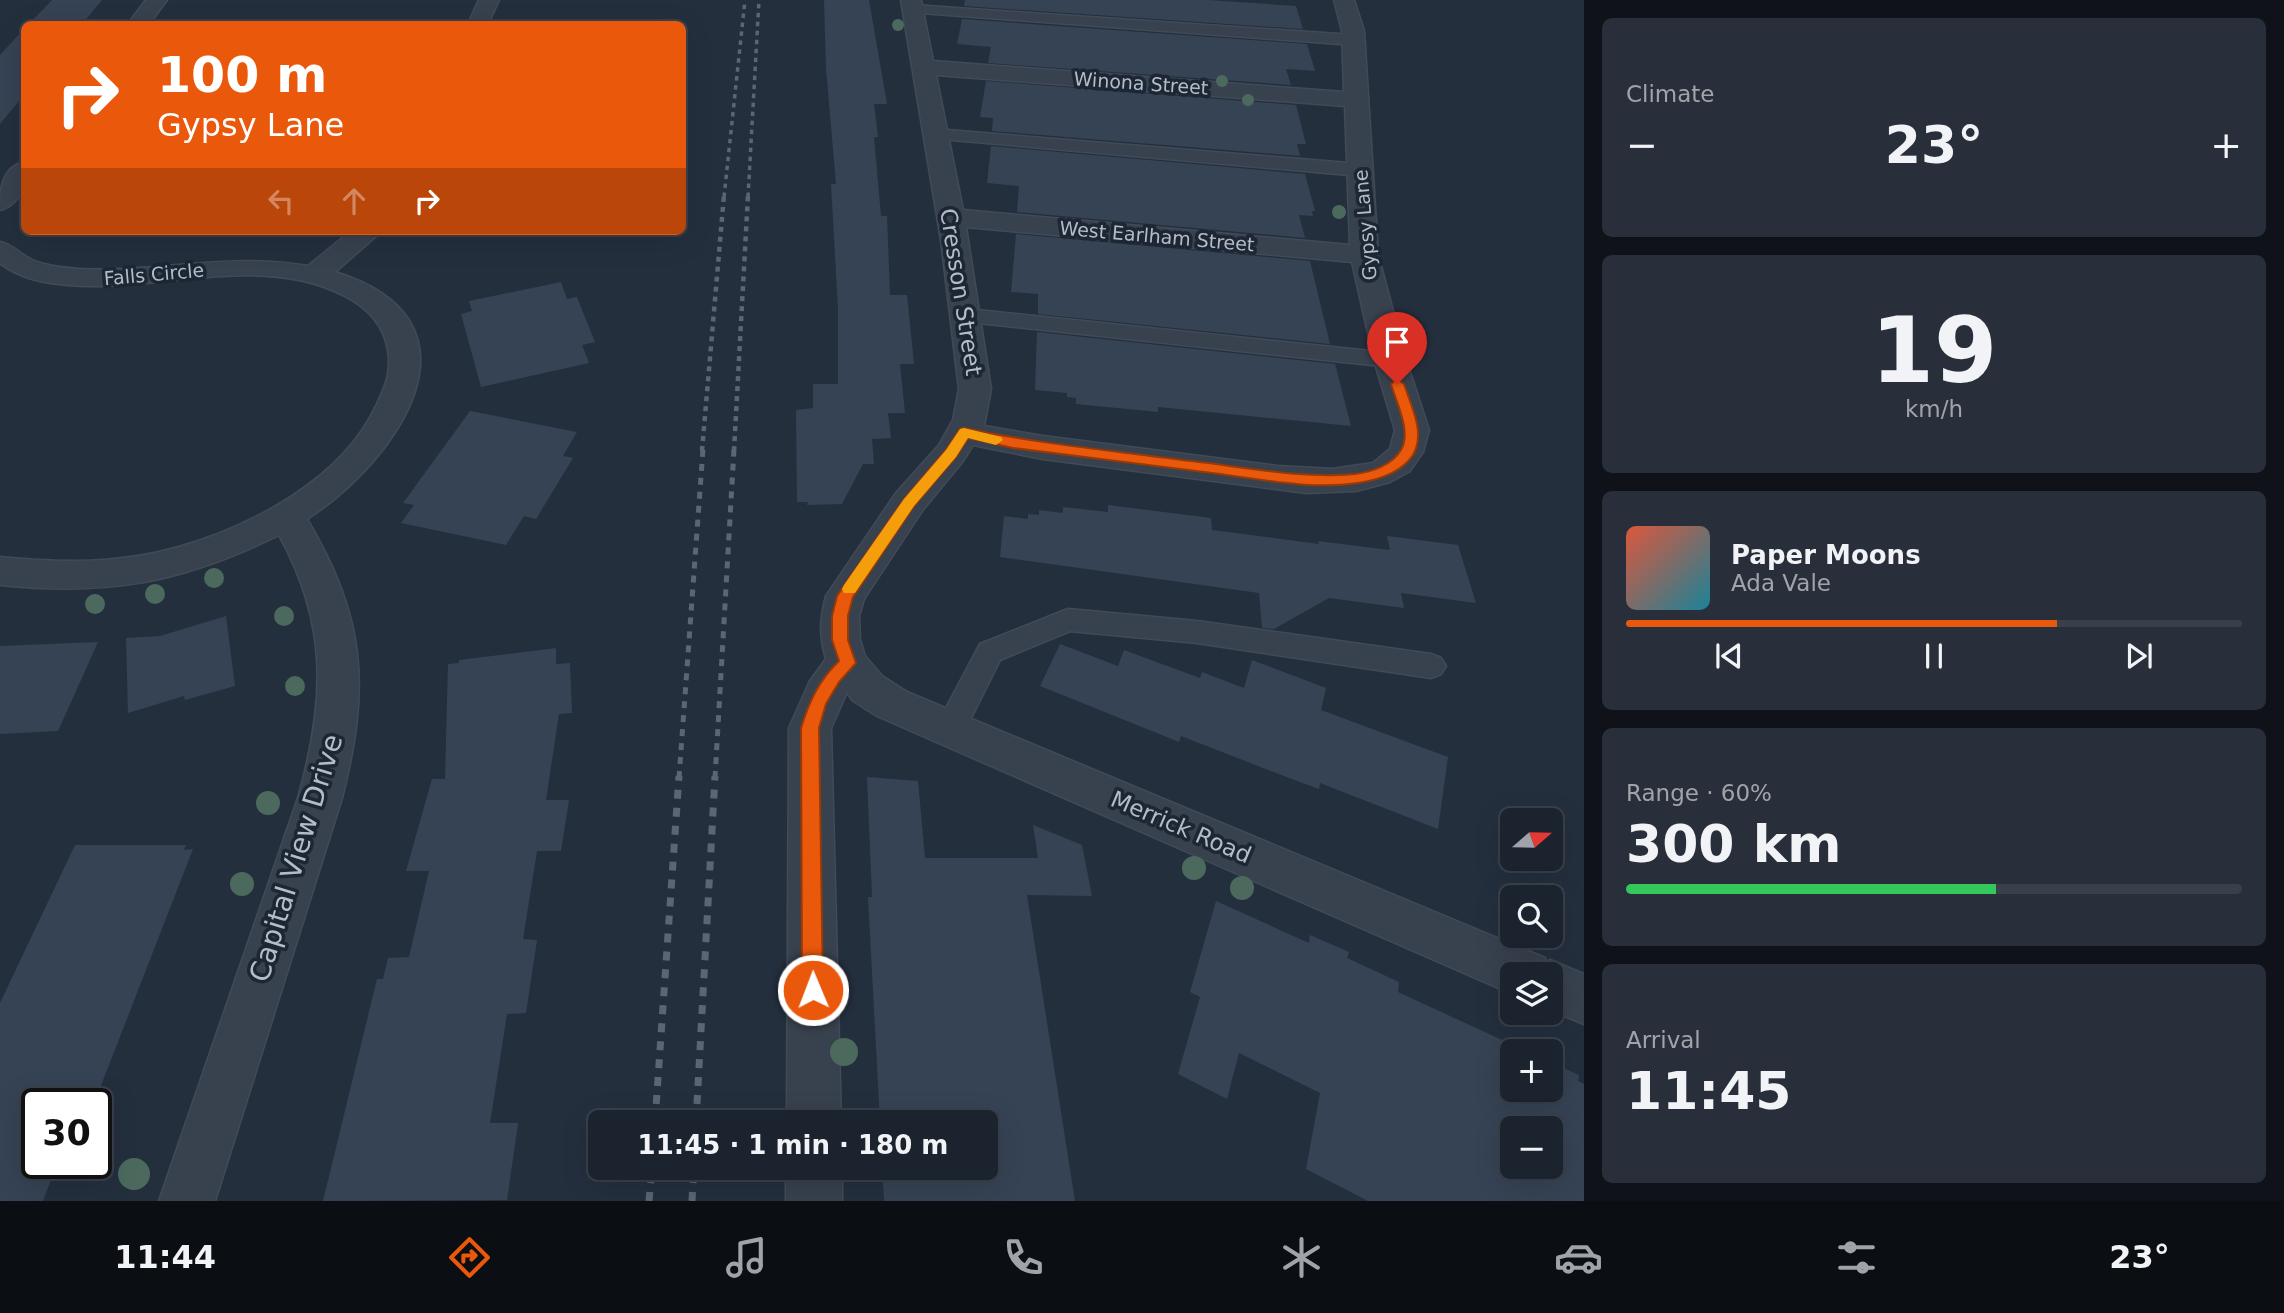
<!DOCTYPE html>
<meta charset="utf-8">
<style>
body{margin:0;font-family:"DejaVu Sans",sans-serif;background:#282f3a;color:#f1f3f6;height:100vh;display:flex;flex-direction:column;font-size:26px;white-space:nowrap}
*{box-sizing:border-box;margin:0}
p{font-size:23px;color:#a0a4aa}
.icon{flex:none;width:38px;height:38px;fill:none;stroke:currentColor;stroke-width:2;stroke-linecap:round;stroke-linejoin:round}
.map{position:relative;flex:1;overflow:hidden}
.drawer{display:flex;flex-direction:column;gap:18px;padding:18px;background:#0f1319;width:700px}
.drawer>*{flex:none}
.guide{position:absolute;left:21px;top:21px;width:665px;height:214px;border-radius:10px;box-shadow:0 7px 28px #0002,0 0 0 2px #39404a;background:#ea580c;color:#fff;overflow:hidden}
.needle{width:46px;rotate:70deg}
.controls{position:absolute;left:1500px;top:808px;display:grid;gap:14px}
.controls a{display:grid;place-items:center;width:63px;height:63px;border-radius:10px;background:#1b232e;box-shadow:0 7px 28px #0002,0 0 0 2px #39404a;font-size:35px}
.speed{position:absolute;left:21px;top:1088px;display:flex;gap:14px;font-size:35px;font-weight:700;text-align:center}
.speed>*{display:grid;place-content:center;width:91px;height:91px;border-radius:50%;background:#1b232e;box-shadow:0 7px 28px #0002,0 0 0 2px #39404a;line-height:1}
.speed .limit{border:4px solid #111;border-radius:10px;background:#fff;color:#111}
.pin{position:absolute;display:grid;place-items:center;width:60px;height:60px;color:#fff;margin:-72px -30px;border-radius:50% 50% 50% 0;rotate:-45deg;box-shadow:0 0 7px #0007}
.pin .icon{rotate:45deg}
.me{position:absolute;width:77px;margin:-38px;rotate:359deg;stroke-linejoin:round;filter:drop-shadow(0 0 5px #0008)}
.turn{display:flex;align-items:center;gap:24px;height:147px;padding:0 21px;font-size:32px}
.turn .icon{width:91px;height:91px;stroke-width:2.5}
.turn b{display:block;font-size:49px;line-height:60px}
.lanes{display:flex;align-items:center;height:66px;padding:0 21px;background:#0003;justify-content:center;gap:35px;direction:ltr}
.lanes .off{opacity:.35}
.big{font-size:52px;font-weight:700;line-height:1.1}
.drawer .tile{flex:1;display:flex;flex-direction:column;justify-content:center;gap:10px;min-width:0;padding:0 24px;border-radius:10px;background:#282f3a}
.drawer .dial{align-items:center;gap:0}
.dial b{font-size:91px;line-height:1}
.song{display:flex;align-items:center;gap:21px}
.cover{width:84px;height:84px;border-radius:10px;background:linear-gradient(135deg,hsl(10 70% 55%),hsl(190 70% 35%))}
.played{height:7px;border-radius:4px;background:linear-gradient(90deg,#ea580c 70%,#39404a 70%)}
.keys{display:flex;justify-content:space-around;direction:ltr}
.heat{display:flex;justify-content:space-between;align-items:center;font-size:38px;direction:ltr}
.charge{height:10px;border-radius:5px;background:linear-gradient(90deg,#34c759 60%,#39404a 0)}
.trip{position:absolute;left:588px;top:1110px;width:410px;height:70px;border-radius:10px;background:#1b232e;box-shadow:0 7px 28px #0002,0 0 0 2px #39404a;font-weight:700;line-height:70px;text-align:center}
.tabs{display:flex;height:112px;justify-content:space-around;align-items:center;background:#0b0e12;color:#a0a4aa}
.tabs .icon{width:49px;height:49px}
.tabs .current{color:#ea580c}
.tabs b{font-size:32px;color:#f1f3f6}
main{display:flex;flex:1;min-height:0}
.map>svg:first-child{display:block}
.building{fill:#364354;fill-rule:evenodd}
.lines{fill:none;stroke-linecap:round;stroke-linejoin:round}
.service-casing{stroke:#414a57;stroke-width:3}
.minor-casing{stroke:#414a57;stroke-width:3}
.service{fill:#38414e;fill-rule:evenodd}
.minor{fill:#38414e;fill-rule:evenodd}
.rail-far3{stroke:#5a6575;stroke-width:3.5;stroke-dasharray:4.5 4.5;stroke-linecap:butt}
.rail-far2{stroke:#5a6575;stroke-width:4.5;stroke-dasharray:5 5;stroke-linecap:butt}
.rail-far1{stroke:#5a6575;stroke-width:5;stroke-dasharray:7 7;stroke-linecap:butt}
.rail{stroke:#5a6575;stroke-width:7;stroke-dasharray:9 9;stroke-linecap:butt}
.tree{fill:#4b6a5d}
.route{fill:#ea580c;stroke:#983908;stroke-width:2}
.slow{fill:#f59e0b}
.labels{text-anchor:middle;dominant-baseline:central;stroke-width:7;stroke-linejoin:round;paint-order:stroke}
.far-street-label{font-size:19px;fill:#b4bcc9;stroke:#1d2633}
.street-label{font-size:23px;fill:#b4bcc9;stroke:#1d2633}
.near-street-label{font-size:28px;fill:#b4bcc9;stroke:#1d2633}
</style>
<main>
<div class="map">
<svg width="1584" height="1201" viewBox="0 0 1584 1201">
<rect width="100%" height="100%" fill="#242f3e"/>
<g class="building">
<path d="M52 0H102L82 24H29Z"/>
<path d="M824 0H869L887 104H874L878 137H874L881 216H887L890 295H907L914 364H900L905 413H888L891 438 872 439 874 464H863L842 504 807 505 808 502H797L796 410 813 408V384H838V309L831 184H836L826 68Z"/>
<path d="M965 0H1208L1296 6 1303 29 964 6Z"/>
<path d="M962 19 1307 44 1315 71 1286 69 1291 85 988 63 991 47 957 44Z"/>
<path d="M24 29V95L0 124V55Z"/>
<path d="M986 81 1296 105 1306 144H1297L1300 156 992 131 993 118 980 117Z"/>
<path d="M991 146 1305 174 1315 211H1312L1313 216 1299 215 1305 238 1017 212 1019 186 987 183Z"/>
<path d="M1016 234 1310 261 1330 344 1038 314V294L1011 292Z"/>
<path d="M561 282 567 299 577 297 595 342 582 345 589 363 481 387 461 314 472 311 469 301Z"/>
<path d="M1037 332 1335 364 1351 426 1158 407V412L1076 404V398L1067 397V393L1035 390Z"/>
<path d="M470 411 577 432 563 456 573 458 536 519 524 516 506 545 401 523 414 505 403 503Z"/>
<path d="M1108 505 1211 518 1212 530 1319 544 1318 541 1390 550 1387 536 1458 545 1476 603 1401 593 1404 608 1329 598 1274 629 1262 628 1259 593 1000 557 1004 516 1028 519V514L1039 515V510L1063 513V507L1108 512Z"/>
<path d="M226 616 235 686 185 700 184 696 128 713 126 638 160 636Z"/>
<path d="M98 642 58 731 0 734V646Z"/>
<path d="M1060 644 1118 666 1124 650 1200 678 1202 672 1244 688 1252 660 1326 688 1321 710 1448 757 1438 829 1320 783 1319 789 1289 778 1181 736 1179 742 1040 686Z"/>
<path d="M556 648V664L570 663 572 713 559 714 546 800H569L561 851H537L523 939 537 940 526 1013 507 1014 495 1091 490 1123H518L507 1200 323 1201 377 979H383L388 958 409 957 429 871H406L432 779H445L448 664 459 663V660Z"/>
<path d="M867 777 918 781 925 858H1038L1033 825 1082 845 1092 896 1027 895 1075 1201H884L882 1167H985V1122H880L868 897H872Z"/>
<path d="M75 845H186L184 850 193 849 95 1101 83 1102 81 1104H37V1164H57L43 1201H0V1003Z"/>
<path d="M1216 901 1309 943 1310 935 1349 952 1347 958 1399 982 1398 992 1528 1052H1512V1090H1550V1062L1579 1075 1578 1081 1584 1084V1201H1368L1306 1169 1320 1093 1239 1053 1227 1099 1178 1074 1200 997 1190 992ZM1512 1129H1550V1167H1512Z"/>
</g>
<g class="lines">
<g class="service-casing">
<g id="service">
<path d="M913 5 1353 35 1361 40 1353 45 908 12 906 9Z"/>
<path d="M935 129 1360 164 1369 170 1360 176 929 138 926 134 929 130Z"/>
<path d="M967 309 1390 353 1398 355 1401 360 1398 365 1390 367 959 321 956 316 959 311Z"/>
<path d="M1068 609 1197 621 1431 654 1441 658 1446 666 1441 674 1431 678 1197 643 1070 631 1000 660 961 738 950 742 939 738 935 729 980 644Z"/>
</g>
</g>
<g class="minor-casing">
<g id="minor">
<path d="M146 0H167L149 24H128Z"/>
<path d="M479 0H499L488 24H468Z"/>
<path d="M901 0H921L933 61 1344 92 1342 31 1334 0H1354L1364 31 1378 255 1406 360 1429 430 1423 452 1410 471 1390 482 1356 491 1306 493 1043 459 973 445 963 461 922 511 864 599 859 616 860 640 865 656 882 676 907 692 1545 958 1546 962 1550 960 1584 974V1024L1550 1010V975H1512V994L877 716 852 700 847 692 831 728 841 1122H787L789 728 810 681 826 659C819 636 820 619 826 596L896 493 939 445 953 420 959 389 941 240ZM936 75 1345 106 1350 245 963 210ZM966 227 1352 262 1374 360 1395 430 1390 449 1373 463 1332 469 1278 466 1043 436 984 426 991 389Z"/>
<path d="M24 162C26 182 22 204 0 210 0 190 1 168 24 162Z"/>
<path d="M351 231H382L335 272C494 321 398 460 307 519 366 619 370 687 342 798L215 1201H159L298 798C325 703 329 625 279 535 181 583 109 596 0 585V557C61 563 120 564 179 547 254 525 342 479 376 406 383 391 390 377 389 360 388 333 375 314 352 300 264 248 154 296 59 284 38 282 17 276 0 263V242C13 245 20 254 32 260 46 266 63 268 79 269 156 273 231 252 308 266Z"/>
<rect x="786" y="1167" width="56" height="34"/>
</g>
</g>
<use href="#service" class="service"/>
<use href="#minor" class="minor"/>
<g class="rail-far3">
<path d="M724 197 745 0"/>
<path d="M748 197 759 0"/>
</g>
<g class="rail-far2">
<path d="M702 451 724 195"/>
<path d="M734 451 748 195"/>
</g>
<g class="rail-far1">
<path d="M679 778 703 449"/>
<path d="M715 778 734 449"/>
</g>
<g class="rail">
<path d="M655 1122 679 776"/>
<path d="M696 1122 715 776"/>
<path d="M649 1201 652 1167"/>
<path d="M692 1201 694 1167"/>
</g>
</g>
<g class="tree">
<circle cx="898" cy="25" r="6"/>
<circle cx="1222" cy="81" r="6"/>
<circle cx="1248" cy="100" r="6"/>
<circle cx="1339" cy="212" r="7"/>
<circle cx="214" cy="578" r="10"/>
<circle cx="155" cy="594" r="10"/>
<circle cx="95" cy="604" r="10"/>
<circle cx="284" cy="616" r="10"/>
<circle cx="295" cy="686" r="10"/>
<circle cx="268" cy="803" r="12"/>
<circle cx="1194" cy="868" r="12"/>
<circle cx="242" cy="884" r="12"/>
<circle cx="1242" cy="888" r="12"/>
<circle cx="844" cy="1052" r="14"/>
<circle cx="134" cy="1174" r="16"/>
</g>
<path class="route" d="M1397 379 1404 384C1411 406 1426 433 1413 455 1401 473 1378 480 1358 483 1312 490 1265 480 1220 474 1151 465 1082 457 1013 448L968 438 956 457 914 506 853 597 848 616V640L856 663 839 682 826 704 819 728 823 990 820 998 813 1001 805 998 802 990 801 728C809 702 819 680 839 661L832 640V616L837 596 904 499 946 450 960 429 964 428C1039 444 1115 451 1191 461 1245 467 1300 479 1355 474 1372 472 1392 465 1401 450 1412 432 1396 402 1391 384Z"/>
<path class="slow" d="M964 428 1001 437 1003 440 996 445 968 438 956 457 914 506 855 593H844L842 589 844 585 904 499 946 450 960 429Z"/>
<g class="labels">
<g class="far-street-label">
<text transform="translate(1141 83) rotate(4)">Winona Street</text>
<text transform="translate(1365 225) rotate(-95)">Gypsy Lane</text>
<text transform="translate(1157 236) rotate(5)">West Earlham Street</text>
<text transform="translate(154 274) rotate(-5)">Falls Circle</text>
</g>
<g class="street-label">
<text transform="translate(961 292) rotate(81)">Cresson Street</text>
<text transform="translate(1181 827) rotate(23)">Merrick Road</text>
</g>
<g class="near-street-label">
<text transform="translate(296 858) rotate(-73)">Capital View Drive</text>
</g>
</g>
</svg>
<div class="controls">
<a><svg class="needle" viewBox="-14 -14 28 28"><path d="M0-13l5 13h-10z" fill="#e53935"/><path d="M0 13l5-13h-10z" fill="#a0a4aa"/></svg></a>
<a><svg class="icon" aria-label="search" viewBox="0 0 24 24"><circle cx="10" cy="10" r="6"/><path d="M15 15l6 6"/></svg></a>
<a><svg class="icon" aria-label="layers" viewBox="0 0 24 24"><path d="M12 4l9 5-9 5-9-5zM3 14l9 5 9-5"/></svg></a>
<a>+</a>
<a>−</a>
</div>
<div class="speed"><div class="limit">30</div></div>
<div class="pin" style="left:1397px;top:384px;background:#d93025"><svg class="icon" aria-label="arrive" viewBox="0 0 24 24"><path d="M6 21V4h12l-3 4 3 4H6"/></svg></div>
<svg class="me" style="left:813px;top:990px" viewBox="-20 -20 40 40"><circle r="17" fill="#ea580c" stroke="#fff" stroke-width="3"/><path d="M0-11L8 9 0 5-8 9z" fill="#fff"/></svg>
<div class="trip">11:45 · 1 min · 180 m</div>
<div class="guide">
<div class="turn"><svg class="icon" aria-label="right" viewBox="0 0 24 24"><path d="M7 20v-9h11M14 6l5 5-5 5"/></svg><div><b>100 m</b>Gypsy Lane</div></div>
<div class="lanes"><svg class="icon off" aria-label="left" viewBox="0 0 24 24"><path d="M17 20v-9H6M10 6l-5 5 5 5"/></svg><svg class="icon off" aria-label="ahead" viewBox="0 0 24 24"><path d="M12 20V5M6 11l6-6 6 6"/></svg><svg class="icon" aria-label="right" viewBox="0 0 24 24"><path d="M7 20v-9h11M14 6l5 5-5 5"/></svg></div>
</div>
</div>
<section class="drawer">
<div class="tile"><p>Climate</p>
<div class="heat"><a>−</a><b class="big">23°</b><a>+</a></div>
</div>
<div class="tile dial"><b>19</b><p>km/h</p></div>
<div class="tile">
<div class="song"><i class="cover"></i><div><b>Paper Moons</b><p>Ada Vale</p></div></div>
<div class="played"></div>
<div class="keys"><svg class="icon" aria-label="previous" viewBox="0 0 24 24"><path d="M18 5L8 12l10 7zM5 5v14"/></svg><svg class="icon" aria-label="pause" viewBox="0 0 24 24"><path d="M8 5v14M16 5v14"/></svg><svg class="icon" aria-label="next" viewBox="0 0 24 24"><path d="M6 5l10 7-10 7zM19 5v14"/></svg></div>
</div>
<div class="tile"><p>Range · 60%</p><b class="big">300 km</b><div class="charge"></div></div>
<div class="tile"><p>Arrival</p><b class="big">11:45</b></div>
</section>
</main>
<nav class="tabs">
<b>11:44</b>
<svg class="icon current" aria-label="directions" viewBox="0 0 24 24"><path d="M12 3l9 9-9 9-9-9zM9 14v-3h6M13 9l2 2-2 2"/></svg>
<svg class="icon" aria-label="music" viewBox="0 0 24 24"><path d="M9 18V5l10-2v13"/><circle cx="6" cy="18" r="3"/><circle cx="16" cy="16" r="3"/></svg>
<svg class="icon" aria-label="phone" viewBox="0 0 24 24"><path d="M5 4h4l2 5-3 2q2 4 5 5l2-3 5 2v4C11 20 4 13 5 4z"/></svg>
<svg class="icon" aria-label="climate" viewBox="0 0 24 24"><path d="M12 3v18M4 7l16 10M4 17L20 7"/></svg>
<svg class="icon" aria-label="car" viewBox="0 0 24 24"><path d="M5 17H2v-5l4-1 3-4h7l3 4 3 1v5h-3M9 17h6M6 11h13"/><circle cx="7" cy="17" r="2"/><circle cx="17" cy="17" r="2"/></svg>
<svg class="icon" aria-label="filters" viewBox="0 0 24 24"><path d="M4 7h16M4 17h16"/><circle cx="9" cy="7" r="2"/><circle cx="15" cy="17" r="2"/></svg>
<b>23°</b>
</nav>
